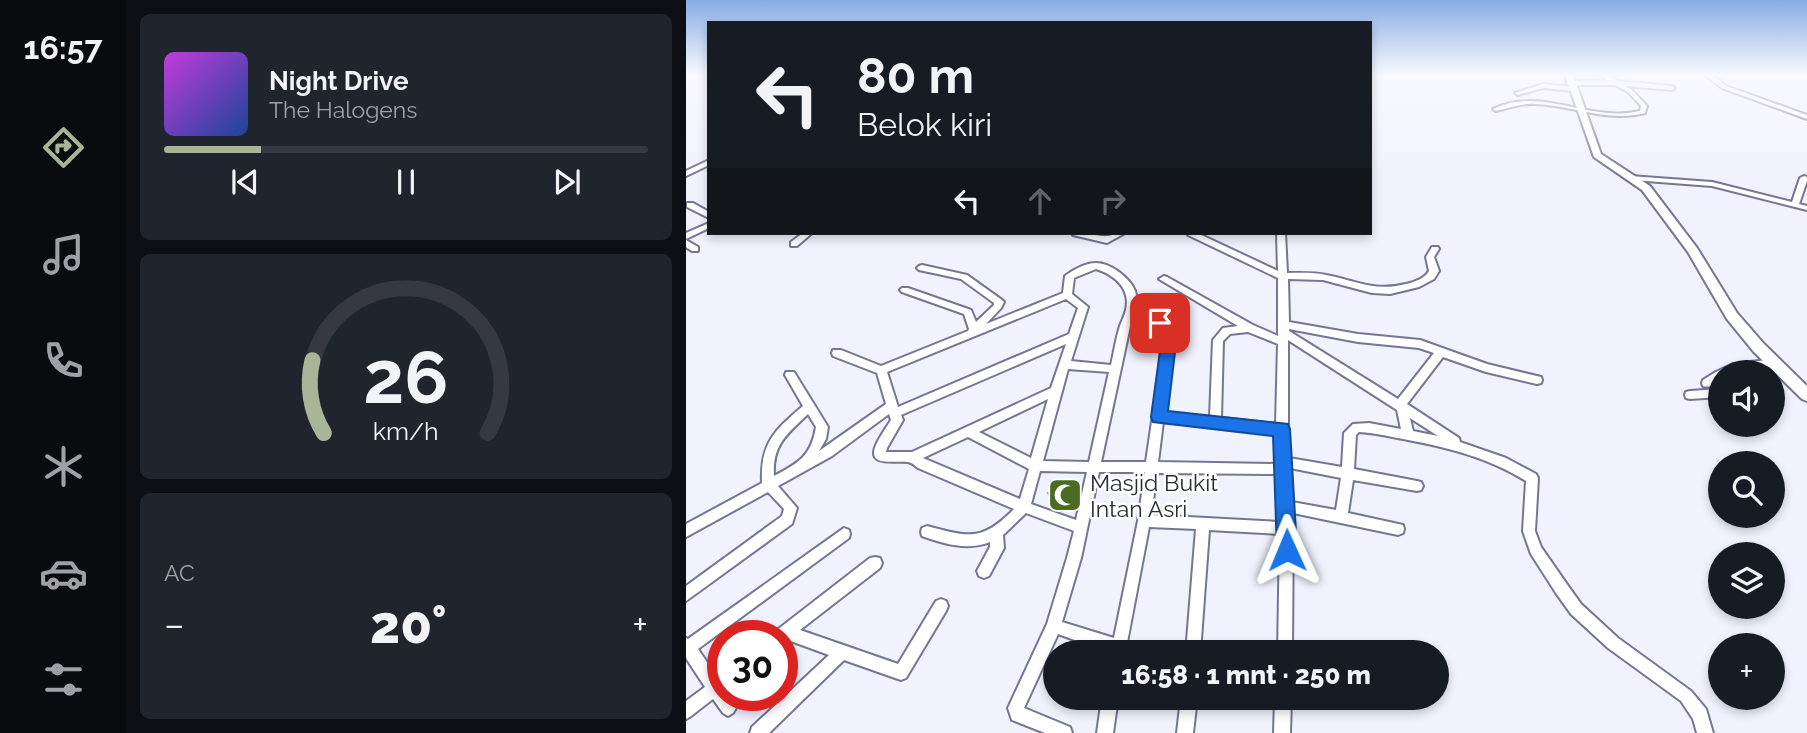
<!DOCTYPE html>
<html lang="id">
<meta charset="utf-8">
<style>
body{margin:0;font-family:Raleway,sans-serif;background:#20242c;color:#f1f3f6;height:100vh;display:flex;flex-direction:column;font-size:26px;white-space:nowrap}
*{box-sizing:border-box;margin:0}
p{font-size:23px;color:#9ea1a6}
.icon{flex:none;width:38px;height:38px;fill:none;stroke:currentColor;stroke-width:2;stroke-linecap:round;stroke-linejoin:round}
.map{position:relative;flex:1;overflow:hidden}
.panel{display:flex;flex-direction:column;gap:14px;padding:14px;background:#0d0f14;width:560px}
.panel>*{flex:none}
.banner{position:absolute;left:21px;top:21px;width:665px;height:214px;border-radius:0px;box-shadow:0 4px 10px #0003;background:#171b24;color:#f1f3f6;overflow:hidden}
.tools{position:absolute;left:1022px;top:360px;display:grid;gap:14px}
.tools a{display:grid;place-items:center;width:77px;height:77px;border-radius:50%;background:#171b24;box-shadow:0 4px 10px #0003;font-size:35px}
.speed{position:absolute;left:21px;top:620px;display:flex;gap:14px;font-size:35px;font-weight:700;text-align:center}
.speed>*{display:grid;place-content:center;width:91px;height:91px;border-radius:50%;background:#171b24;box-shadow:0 4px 10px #0003;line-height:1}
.speed .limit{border:10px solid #d22;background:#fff;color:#111}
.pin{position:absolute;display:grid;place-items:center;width:60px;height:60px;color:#fff;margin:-30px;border-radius:14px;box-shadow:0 4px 10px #0006}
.me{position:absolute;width:77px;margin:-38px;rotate:359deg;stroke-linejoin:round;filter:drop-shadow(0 0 5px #0008)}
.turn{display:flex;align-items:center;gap:24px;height:147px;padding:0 35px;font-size:32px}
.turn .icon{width:91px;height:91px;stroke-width:2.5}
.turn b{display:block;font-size:49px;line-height:60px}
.lanes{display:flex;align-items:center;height:66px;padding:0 35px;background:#0003;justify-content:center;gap:35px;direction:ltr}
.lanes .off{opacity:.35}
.big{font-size:52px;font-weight:800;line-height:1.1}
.panel .card{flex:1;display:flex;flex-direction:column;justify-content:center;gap:10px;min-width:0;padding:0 24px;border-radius:10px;background:#20242c}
.panel .dial{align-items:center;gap:0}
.dial svg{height:182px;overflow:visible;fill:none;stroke:#363941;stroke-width:7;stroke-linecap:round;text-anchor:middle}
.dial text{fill:#f1f3f6;stroke:none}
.song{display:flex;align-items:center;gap:21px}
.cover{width:84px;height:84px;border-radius:10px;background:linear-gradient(135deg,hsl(290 70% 55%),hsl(220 70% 35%))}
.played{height:7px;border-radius:4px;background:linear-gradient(90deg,#a7b697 20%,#363941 20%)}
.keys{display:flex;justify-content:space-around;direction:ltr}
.heat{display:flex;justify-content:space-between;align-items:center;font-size:38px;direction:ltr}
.trip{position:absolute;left:357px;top:640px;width:406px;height:70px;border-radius:35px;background:#171b24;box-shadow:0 4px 10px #0003;font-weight:800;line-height:70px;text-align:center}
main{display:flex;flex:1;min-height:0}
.tab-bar{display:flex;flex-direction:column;width:126px;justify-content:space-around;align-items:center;background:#090b0e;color:#9ea1a6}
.tab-bar .icon{width:49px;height:49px}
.tab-bar .current{color:#a7b697}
.tab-bar b{font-size:32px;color:#f1f3f6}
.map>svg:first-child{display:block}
.building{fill:#a9c889;stroke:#96a389;stroke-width:2}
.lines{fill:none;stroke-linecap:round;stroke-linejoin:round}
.minor-casing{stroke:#737792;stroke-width:4}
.tertiary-casing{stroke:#737792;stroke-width:4}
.minor{fill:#fff;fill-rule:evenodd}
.tertiary{fill:#fff;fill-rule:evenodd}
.route{fill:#1a73e8;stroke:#114b97;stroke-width:2}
.labels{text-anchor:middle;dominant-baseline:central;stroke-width:5;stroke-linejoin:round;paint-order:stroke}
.poi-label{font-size:23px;fill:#2a2c38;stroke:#fff;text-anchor:start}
</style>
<main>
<nav class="tab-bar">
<b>16:57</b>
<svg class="icon current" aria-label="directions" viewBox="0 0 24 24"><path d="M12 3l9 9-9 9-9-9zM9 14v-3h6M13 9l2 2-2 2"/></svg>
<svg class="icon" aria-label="music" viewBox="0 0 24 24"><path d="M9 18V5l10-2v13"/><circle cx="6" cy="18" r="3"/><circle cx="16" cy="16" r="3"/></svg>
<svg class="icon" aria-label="phone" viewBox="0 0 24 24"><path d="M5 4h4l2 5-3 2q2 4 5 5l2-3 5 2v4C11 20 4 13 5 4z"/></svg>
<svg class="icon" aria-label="climate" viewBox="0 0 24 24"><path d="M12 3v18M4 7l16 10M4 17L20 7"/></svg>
<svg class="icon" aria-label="car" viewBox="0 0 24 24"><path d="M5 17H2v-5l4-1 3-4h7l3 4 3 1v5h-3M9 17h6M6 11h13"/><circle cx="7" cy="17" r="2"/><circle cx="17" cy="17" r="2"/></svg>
<svg class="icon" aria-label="filters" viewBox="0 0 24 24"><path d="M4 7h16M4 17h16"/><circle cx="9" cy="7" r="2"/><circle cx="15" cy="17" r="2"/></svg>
</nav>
<section class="panel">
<div class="card">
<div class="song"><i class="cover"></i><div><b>Night Drive</b><p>The Halogens</p></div></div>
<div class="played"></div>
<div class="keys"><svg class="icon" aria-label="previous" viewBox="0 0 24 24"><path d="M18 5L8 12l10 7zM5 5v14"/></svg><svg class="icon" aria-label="pause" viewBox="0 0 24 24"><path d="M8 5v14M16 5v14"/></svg><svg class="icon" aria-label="next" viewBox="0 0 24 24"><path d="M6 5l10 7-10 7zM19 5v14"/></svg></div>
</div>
<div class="card dial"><svg viewBox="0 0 100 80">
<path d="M14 69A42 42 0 1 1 86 69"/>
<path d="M14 69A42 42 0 0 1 9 37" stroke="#a7b697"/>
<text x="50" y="56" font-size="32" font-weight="700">26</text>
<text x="50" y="72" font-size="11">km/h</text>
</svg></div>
<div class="card"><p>AC</p>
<div class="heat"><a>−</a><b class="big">20°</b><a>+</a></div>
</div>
</section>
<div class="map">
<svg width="1121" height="733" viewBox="0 0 1121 733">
<rect width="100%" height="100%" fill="#f0f2fe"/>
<path class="building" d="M383 480 394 493 391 504 375 511 362 493Z"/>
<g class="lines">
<g class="minor-casing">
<g id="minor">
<path d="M914 75H922L932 81 986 86 989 88 986 90 939 86 946 90 961 106 959 113C921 123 886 105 849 104 835 103 823 108 810 111L807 109C855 85 904 123 954 111L955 106 942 92 929 85H883L880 83 883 81H923Z"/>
<path d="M1019 75H1027L1040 86 1121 115V119L1036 88Z"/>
<path d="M857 84 887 87 890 89 887 91 857 88 832 95 829 93Z"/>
<path d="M23 160V165L0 176V171Z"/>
<path d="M944 176 1026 182 1106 202 1114 178 1118 176 1121 177V181L1113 204 1121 206V210L1026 186 947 180H944Z"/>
<path d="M1 203H7L23 212V218L1 207Z"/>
<path d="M23 223V228L0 239V233Z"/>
<path d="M117 233H126L111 246H105V242Z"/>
<path d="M386 233C397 233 406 235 416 236 423 237 431 233 439 233L421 243 387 235Z"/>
<path d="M501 233H511L592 271 591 233H599L601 273C614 273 628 272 640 275 672 281 687 292 720 284 729 282 739 278 743 271L740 257 746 247H752L753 249 748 257 753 271 748 279 733 287 704 294 686 293 637 280 602 279 603 322 672 334 734 340 801 364 855 377 856 380 855 383 851 384 800 372 757 357 721 404 773 438 774 442 820 458 850 474 852 478 849 531 855 547 880 583 895 604 932 638 1005 691 1020 709 1027 733H1011L1007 719 995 701 922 648 885 614 870 593 845 554 837 531 840 481C803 458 764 448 722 440 706 437 690 433 673 432L670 435 668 469 731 481 735 482 737 486 735 490 731 491 667 480 662 513 717 525 718 529 717 533 712 535 607 513 606 653H592L594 534 523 530 514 653H500L510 529 463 527 439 653H425L372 634 338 708 384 727 386 733H359L326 720 322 708 361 624 381 558 388 531 340 513 317 535 318 548 303 576 298 578 293 576 291 571 304 547V542C282 551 258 544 236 536L235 532 236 528 241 526C283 537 296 542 328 509L232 468C228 465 227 463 222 462 210 460 180 468 190 445 194 436 200 428 205 420L203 414 146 456 92 486 111 508 106 524 0 601V586L96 516 98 509 82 492 0 537V524L76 483C74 443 89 430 117 406L99 375 100 372H108L142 427 140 439 133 451 200 404 191 373 147 356 146 353 147 350H155L195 366 282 331 283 329 278 314 216 292 214 290 216 288H222L285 310 290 322 308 305V303L275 279 233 270 231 268 233 266 236 265 281 275 316 300 318 302 315 308 300 324 377 293 379 276C387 270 399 263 410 263 425 263 444 278 449 291 451 297 450 302 450 308 467 313 485 320 488 340L479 413 524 417 527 340 537 328 552 326 473 279 478 276 481 277 567 325 592 336V278L502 235ZM410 269C429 275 445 289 440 310 439 315 436 320 434 326 430 338 428 352 425 365L385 361 402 307 386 294 388 278ZM380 299 392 308 383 334 212 407 201 372ZM448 314C462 319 476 325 478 340L460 462H415L444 326ZM603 329 672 342 733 348 748 353 712 399 603 331ZM562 332 592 344 590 424 535 418 537 341 544 334ZM602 340 711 410 715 429 683 423 667 424 658 433 656 467 603 458 602 429ZM380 344 365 388 226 452H200L201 448 217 420 215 415ZM382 369 423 372 403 462 357 461ZM362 399 345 458 293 432ZM122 414 130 427C125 457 112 463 88 476 86 445 101 434 122 414ZM724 418 752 436 727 431ZM477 422 590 433 592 464 472 462ZM282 437 343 469 334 499 237 458ZM604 468 655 478 650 510 606 502ZM354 471 401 472 390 520 345 504ZM413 472H459L452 521 428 638 376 622 395 558ZM471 473 592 474 594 522 465 515Z"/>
<path d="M0 240 12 247V251H6L0 247Z"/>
<path d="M1090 359 1094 360 1095 363 1094 366 1053 371 1049 373H1034V380C1029 384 1024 388 1017 386L1016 383 1017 380 1030 372 1047 364Z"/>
<path d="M1034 389V397L1004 399 1000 398 999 395 1000 392 1004 391Z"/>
<path d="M158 528 163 530 164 534 163 538 12 649 31 677 37 675V695H42L50 708 47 713 42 716 37 713 27 699 5 716 0 719V701L19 687 0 658V638L2 639Z"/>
<path d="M189 557 194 558 196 563 194 568 114 630 212 664 250 601 255 599 260 601 262 606 260 611 220 678 215 680 158 660 83 733H64L66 727 143 655 102 640 96 642V635H89L91 630 184 558Z"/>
<path d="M416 698H432L427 733H411Z"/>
<path d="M495 698H511L507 733H491Z"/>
<path d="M589 698H605L604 733H588Z"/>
</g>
</g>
<g class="tertiary-casing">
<path id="tertiary" d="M879 75H887L915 154 964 186 1011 248 1051 313 1078 344 1121 386V401L1116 399 1068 352 1041 319 1002 252 956 190 908 157Z"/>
</g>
<use href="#minor" class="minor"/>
<use href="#tertiary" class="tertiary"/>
</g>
<linearGradient id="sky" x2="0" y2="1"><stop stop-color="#88ace5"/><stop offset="0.42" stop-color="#f8f9ff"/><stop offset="1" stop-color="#f8f9ff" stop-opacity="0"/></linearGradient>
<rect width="1121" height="178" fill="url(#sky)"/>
<path class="route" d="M474 318 480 319 491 335 482 411 602 424 604 429 611 550 608 556 601 559 594 556 591 550 587 436 467 422 465 417 476 336 467 323Z"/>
<defs>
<g id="mosque-square" transform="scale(1.75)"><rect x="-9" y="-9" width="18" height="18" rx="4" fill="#4c6b22" stroke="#fff"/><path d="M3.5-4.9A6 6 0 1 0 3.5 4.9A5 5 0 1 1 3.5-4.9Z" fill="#fff"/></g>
</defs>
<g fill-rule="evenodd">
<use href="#mosque-square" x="379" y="495"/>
</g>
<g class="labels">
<g class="poi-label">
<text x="404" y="482">Masjid Bukit<tspan x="404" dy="26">Intan Asri</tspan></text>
</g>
</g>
</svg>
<div class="tools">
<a><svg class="icon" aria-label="sound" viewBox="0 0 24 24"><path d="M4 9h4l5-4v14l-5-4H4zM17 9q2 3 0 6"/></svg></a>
<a><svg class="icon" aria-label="search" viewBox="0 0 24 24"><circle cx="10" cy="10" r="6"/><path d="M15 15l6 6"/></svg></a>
<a><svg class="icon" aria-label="layers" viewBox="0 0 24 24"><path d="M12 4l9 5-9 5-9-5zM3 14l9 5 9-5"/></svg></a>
<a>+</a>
</div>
<div class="speed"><div class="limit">30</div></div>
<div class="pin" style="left:474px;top:323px;background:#d93025"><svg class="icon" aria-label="arrive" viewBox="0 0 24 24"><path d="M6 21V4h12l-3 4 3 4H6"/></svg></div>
<svg class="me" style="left:601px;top:550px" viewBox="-20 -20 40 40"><path d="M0-17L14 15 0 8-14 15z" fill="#1a73e8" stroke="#fff" stroke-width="4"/></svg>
<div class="trip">16:58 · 1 mnt · 250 m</div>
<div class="banner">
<div class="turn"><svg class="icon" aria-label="left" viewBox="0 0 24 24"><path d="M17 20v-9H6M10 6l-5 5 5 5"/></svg><div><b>80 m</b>Belok kiri</div></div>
<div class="lanes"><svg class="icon" aria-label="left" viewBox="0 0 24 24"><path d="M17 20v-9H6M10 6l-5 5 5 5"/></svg><svg class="icon off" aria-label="ahead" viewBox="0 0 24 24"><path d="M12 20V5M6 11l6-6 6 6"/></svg><svg class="icon off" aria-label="right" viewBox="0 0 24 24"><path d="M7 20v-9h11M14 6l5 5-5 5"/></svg></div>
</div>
</div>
</main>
